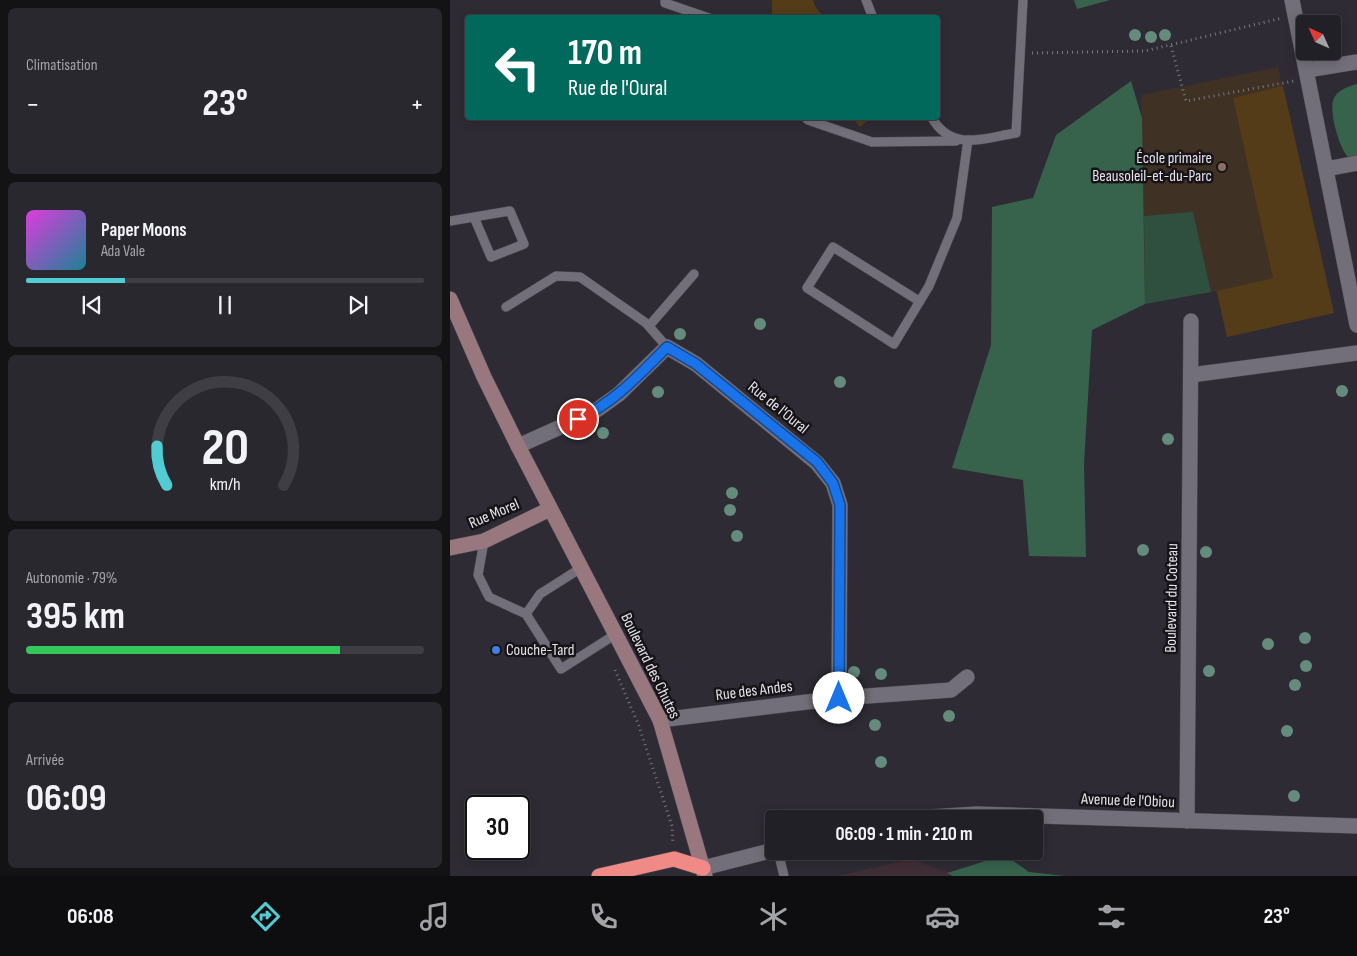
<!DOCTYPE html>
<html lang="fr">
<meta charset="utf-8">
<style>
body{margin:0;font-family:"Sofia Sans Condensed",sans-serif;background:#2a282f;color:#f1f3f6;height:100vh;display:flex;flex-direction:column;font-size:19px;white-space:nowrap}
*{box-sizing:border-box;margin:0}
p{font-size:16px;color:#a2a3a7}
.icon{flex:none;width:28px;height:28px;fill:none;stroke:currentColor;stroke-width:2;stroke-linecap:round;stroke-linejoin:round}
.map{position:relative;flex:1;overflow:hidden}
.panel{display:flex;flex-direction:column;gap:8px;padding:8px;background:#131215;width:450px}
.panel>*{flex:none}
.hud{position:absolute;left:15px;top:15px;width:475px;height:105px;border-radius:5px;box-shadow:0 2px 12px #0003,0 0 0 1px #3f3e44;background:#00695c;color:#fff;overflow:hidden}
.needle{width:32px;rotate:315deg}
.tools{position:absolute;left:846px;top:15px;display:grid;gap:10px}
.tools a{display:grid;place-items:center;width:45px;height:45px;border-radius:5px;background:#222027;box-shadow:0 2px 12px #0003,0 0 0 1px #3f3e44;font-size:25px}
.speed{position:absolute;left:15px;top:795px;display:flex;gap:10px;font-size:25px;font-weight:700;text-align:center}
.speed>*{display:grid;place-content:center;width:65px;height:65px;border-radius:50%;background:#222027;box-shadow:0 2px 12px #0003,0 0 0 1px #3f3e44;line-height:1}
.speed .limit{border:2px solid #111;border-radius:8px;background:#fff;color:#111}
.pin{position:absolute;display:grid;place-items:center;width:42px;height:42px;color:#fff;margin:-21px;border:2px solid #fff;border-radius:50%;box-shadow:0 1px 5px #0007}
.me{position:absolute;width:55px;margin:-28px;rotate:0deg;stroke-linejoin:round;filter:drop-shadow(0 0 4px #0008)}
.turn{display:flex;align-items:center;gap:18px;height:105px;padding:0 20px;font-size:22px}
.turn .icon{width:65px;height:65px;stroke-width:2.5}
.turn b{display:block;font-size:35px;line-height:42px}
.big{font-size:38px;font-weight:700;line-height:1.1}
.panel .card{flex:1;display:flex;flex-direction:column;justify-content:center;gap:8px;min-width:0;padding:0 18px;border-radius:8px;background:#2a282f}
.panel .dial{align-items:center;gap:0}
.dial svg{height:130px;overflow:visible;fill:none;stroke:#3f3e44;stroke-width:7;stroke-linecap:round;text-anchor:middle}
.dial text{fill:#f1f3f6;stroke:none}
.song{display:flex;align-items:center;gap:15px}
.cover{width:60px;height:60px;border-radius:8px;background:linear-gradient(135deg,hsl(300 70% 55%),hsl(190 70% 35%))}
.played{height:5px;border-radius:2px;background:linear-gradient(90deg,#51ccd2 25%,#3f3e44 25%)}
.keys{display:flex;justify-content:space-around;direction:ltr}
.heat{display:flex;justify-content:space-between;align-items:center;font-size:28px;direction:ltr}
.charge{height:8px;border-radius:4px;background:linear-gradient(90deg,#34c759 79%,#3f3e44 0)}
.trip{position:absolute;left:315px;top:810px;width:278px;height:50px;border-radius:5px;background:#222027;box-shadow:0 2px 12px #0003,0 0 0 1px #3f3e44;font-weight:700;line-height:50px;text-align:center}
.dock{display:flex;height:80px;justify-content:space-around;align-items:center;background:#0e0d10;color:#a2a3a7}
.dock .icon{width:35px;height:35px}
.dock .selected{color:#51ccd2}
.dock b{font-size:22px;color:#f1f3f6}
main{display:flex;flex:1;min-height:0}
.map>svg:first-child{display:block}
.commercial{fill:#402e37}
.education{fill:#3f3124}
.green{fill:#2f4f3f}
.forest{fill:#37634d}
.building{fill:#543c18}
.lines{fill:none;stroke-linecap:round;stroke-linejoin:round}
.lane-casing{stroke:#4d4951;stroke-width:10}
.street-casing{stroke:#4d4951;stroke-width:16}
.secondary-casing{stroke:#4d4951;stroke-width:16}
.highway-casing{stroke:#4d4951;stroke-width:16}
.path{stroke:#7a777f;stroke-width:3;stroke-dasharray:1 4;stroke-linecap:butt}
.lane{stroke:#736f7a;stroke-width:9}
.street{stroke:#736f7a;stroke-width:15}
.secondary{stroke:#98777e;stroke-width:15}
.highway{stroke:#f08a87;stroke-width:15}
.tree{fill:#648b7b}
.route-casing{stroke:#114b97;stroke-width:12}
.route{stroke:#1a73e8;stroke-width:9}
.education-dot{fill:#8d6e63;stroke:#161418;stroke-width:2}
.shop-dot{fill:#3f7fe0;stroke:#161418;stroke-width:2}
.labels{text-anchor:middle;dominant-baseline:central;stroke-width:5;stroke-linejoin:round;paint-order:stroke}
.poi-label{font-size:16px;fill:#e5e3e9;stroke:#161418;text-anchor:end}
.street-label{font-size:16px;fill:#e5e3e9;stroke:#161418}
</style>
<main>
<section class="panel">
<div class="card"><p>Climatisation</p>
<div class="heat"><a>−</a><b class="big">23°</b><a>+</a></div>
</div>
<div class="card">
<div class="song"><i class="cover"></i><div><b>Paper Moons</b><p>Ada Vale</p></div></div>
<div class="played"></div>
<div class="keys"><svg class="icon" aria-label="previous" viewBox="0 0 24 24"><path d="M18 5L8 12l10 7zM5 5v14"/></svg><svg class="icon" aria-label="pause" viewBox="0 0 24 24"><path d="M8 5v14M16 5v14"/></svg><svg class="icon" aria-label="next" viewBox="0 0 24 24"><path d="M6 5l10 7-10 7zM19 5v14"/></svg></div>
</div>
<div class="card dial"><svg viewBox="0 0 100 80">
<path d="M14 69A42 42 0 1 1 86 69"/>
<path d="M14 69A42 42 0 0 1 8 45" stroke="#51ccd2"/>
<text x="50" y="56" font-size="32" font-weight="700">20</text>
<text x="50" y="72" font-size="11">km/h</text>
</svg></div>
<div class="card"><p>Autonomie · 79%</p><b class="big">395 km</b><div class="charge"></div></div>
<div class="card"><p>Arrivée</p><b class="big">06:09</b></div>
</section>
<div class="map">
<svg width="907" height="876" viewBox="0 0 907 876">
<rect width="100%" height="100%" fill="#2e2b34"/>
<path class="commercial" d="M461 859 508 876H388Z"/>
<path class="education" d="M828 67 884 313 777 337 766 291 695 304 691 95Z"/>
<path class="green" d="M743 212 761 292 695 304 694 216Z"/>
<g class="forest">
<path d="M624 0H660L627 9Z"/>
<path d="M681 81 692 118 695 304 642 330 634 464 636 557 579 556 573 480 502 468 541 345 542 207 583 198 606 135Z"/>
<path d="M907 84V156L898 157C889 148 878 109 884 98 888 90 899 86 907 84Z"/>
<path d="M555 855 579 872 615 876H503L497 873Z"/>
</g>
<g class="building">
<path d="M322 0H363L365 6 374 18H322Z"/>
<path d="M833 86 884 313 777 337 767 291 823 278 783 98Z"/>
<path d="M402 118H421L410 127Z"/>
</g>
<g class="lines">
<g class="lane-casing">
<g id="lane">
<path d="M215 0V3L259 18"/>
<path d="M416 0 423 18"/>
<path d="M356 118 358 120 422 142 506 141"/>
<path d="M482 118C502 152 533 138 566 133L573 0"/>
<path d="M0 221 60 211 74 244 41 257 24 217"/>
<path d="M469 301 383 247 357 288 444 344 479 286 507 218 518 140"/>
<path d="M56 307 106 276 130 277 196 323 217 347"/>
<path d="M199 326 244 274"/>
<path d="M34 541 28 575 39 597 76 614 111 669 166 634"/>
<path d="M76 614 90 594 131 568"/>
<path d="M328 851 334 876"/>
</g>
</g>
<g class="street-casing">
<g id="street">
<path d="M842 0 907 325"/>
<path d="M857 70 907 62"/>
<path d="M876 169 907 163"/>
<path d="M741 375 907 353"/>
<path d="M68 446 144 412 169 394 217 347 246 364 367 463 383 483 390 505 389 698"/>
<path d="M210 720 389 698 501 690 517 677"/>
<path d="M448 819 527 814 907 826"/>
<path d="M737 821 741 321"/>
<path d="M253 868 324 850"/>
</g>
</g>
<g class="secondary-casing">
<g id="secondary">
<path d="M0 299 34 377 68 446 210 720 255 876"/>
<path d="M0 548 34 541 100 509"/>
</g>
</g>
<g class="highway-casing">
<path id="highway" d="M149 876 224 859 253 868"/>
</g>
<g class="path">
<path d="M721 46 736 101 844 81"/>
<path d="M582 53 695 51 832 18"/>
<path d="M165 670 189 726 222 826 223 844"/>
</g>
<use href="#lane" class="lane"/>
<use href="#street" class="street"/>
<use href="#secondary" class="secondary"/>
<use href="#highway" class="highway"/>
</g>
<g class="tree">
<circle cx="685" cy="35" r="6"/>
<circle cx="715" cy="35" r="6"/>
<circle cx="701" cy="37" r="6"/>
<circle cx="310" cy="324" r="6"/>
<circle cx="230" cy="334" r="6"/>
<circle cx="390" cy="382" r="6"/>
<circle cx="892" cy="391" r="6"/>
<circle cx="208" cy="392" r="6"/>
<circle cx="153" cy="433" r="6"/>
<circle cx="718" cy="439" r="6"/>
<circle cx="282" cy="493" r="6"/>
<circle cx="280" cy="510" r="6"/>
<circle cx="287" cy="536" r="6"/>
<circle cx="693" cy="550" r="6"/>
<circle cx="756" cy="552" r="6"/>
<circle cx="855" cy="638" r="6"/>
<circle cx="818" cy="644" r="6"/>
<circle cx="856" cy="666" r="6"/>
<circle cx="759" cy="671" r="6"/>
<circle cx="404" cy="672" r="6"/>
<circle cx="431" cy="674" r="6"/>
<circle cx="845" cy="685" r="6"/>
<circle cx="499" cy="716" r="6"/>
<circle cx="425" cy="725" r="6"/>
<circle cx="837" cy="731" r="6"/>
<circle cx="431" cy="762" r="6"/>
<circle cx="844" cy="796" r="6"/>
</g>
<g class="lines">
<g class="route-casing">
<path id="route" d="M128 419C164 403 190 374 217 347L246 364 367 462 383 483 390 505 389 698"/>
</g>
<use href="#route" class="route"/>
</g>
<circle class="education-dot" cx="772" cy="167" r="5"/>
<circle class="shop-dot" cx="46" cy="650" r="5"/>
<g class="labels">
<g class="poi-label">
<text x="762" y="158">École primaire<tspan x="762" dy="18">Beausoleil-et-du-Parc</tspan></text>
<text x="56" y="650" text-anchor="start">Couche-Tard</text>
</g>
<g class="street-label">
<text transform="translate(328 408) rotate(39)">Rue de l'Oural</text>
<text transform="translate(44 514) rotate(-23)">Rue Morel</text>
<text transform="translate(722 598) rotate(-89)">Boulevard du Coteau</text>
<text transform="translate(200 666) rotate(64)">Boulevard des Chutes</text>
<text transform="translate(304 691) rotate(-7)">Rue des Andes</text>
<text transform="translate(678 801) rotate(2)">Avenue de l'Obiou</text>
</g>
</g>
</svg>
<div class="tools">
<a><svg class="needle" viewBox="-14 -14 28 28"><path d="M0-13l5 13h-10z" fill="#e53935"/><path d="M0 13l5-13h-10z" fill="#a2a3a7"/></svg></a>
</div>
<div class="speed"><div class="limit">30</div></div>
<div class="pin" style="left:128px;top:419px;background:#d93025"><svg class="icon" aria-label="arrive" viewBox="0 0 24 24"><path d="M6 21V4h12l-3 4 3 4H6"/></svg></div>
<svg class="me" style="left:389px;top:698px" viewBox="-20 -20 40 40"><circle r="19" fill="#fff"/><path d="M0-13L10 11 0 6-10 11z" fill="#1a73e8"/></svg>
<div class="trip">06:09 · 1 min · 210 m</div>
<div class="hud">
<div class="turn"><svg class="icon" aria-label="left" viewBox="0 0 24 24"><path d="M17 20v-9H6M10 6l-5 5 5 5"/></svg><div><b>170 m</b>Rue de l'Oural</div></div>
</div>
</div>
</main>
<nav class="dock">
<b>06:08</b>
<svg class="icon selected" aria-label="directions" viewBox="0 0 24 24"><path d="M12 3l9 9-9 9-9-9zM9 14v-3h6M13 9l2 2-2 2"/></svg>
<svg class="icon" aria-label="music" viewBox="0 0 24 24"><path d="M9 18V5l10-2v13"/><circle cx="6" cy="18" r="3"/><circle cx="16" cy="16" r="3"/></svg>
<svg class="icon" aria-label="phone" viewBox="0 0 24 24"><path d="M5 4h4l2 5-3 2q2 4 5 5l2-3 5 2v4C11 20 4 13 5 4z"/></svg>
<svg class="icon" aria-label="climate" viewBox="0 0 24 24"><path d="M12 3v18M4 7l16 10M4 17L20 7"/></svg>
<svg class="icon" aria-label="car" viewBox="0 0 24 24"><path d="M5 17H2v-5l4-1 3-4h7l3 4 3 1v5h-3M9 17h6M6 11h13"/><circle cx="7" cy="17" r="2"/><circle cx="17" cy="17" r="2"/></svg>
<svg class="icon" aria-label="filters" viewBox="0 0 24 24"><path d="M4 7h16M4 17h16"/><circle cx="9" cy="7" r="2"/><circle cx="15" cy="17" r="2"/></svg>
<b>23°</b>
</nav>
